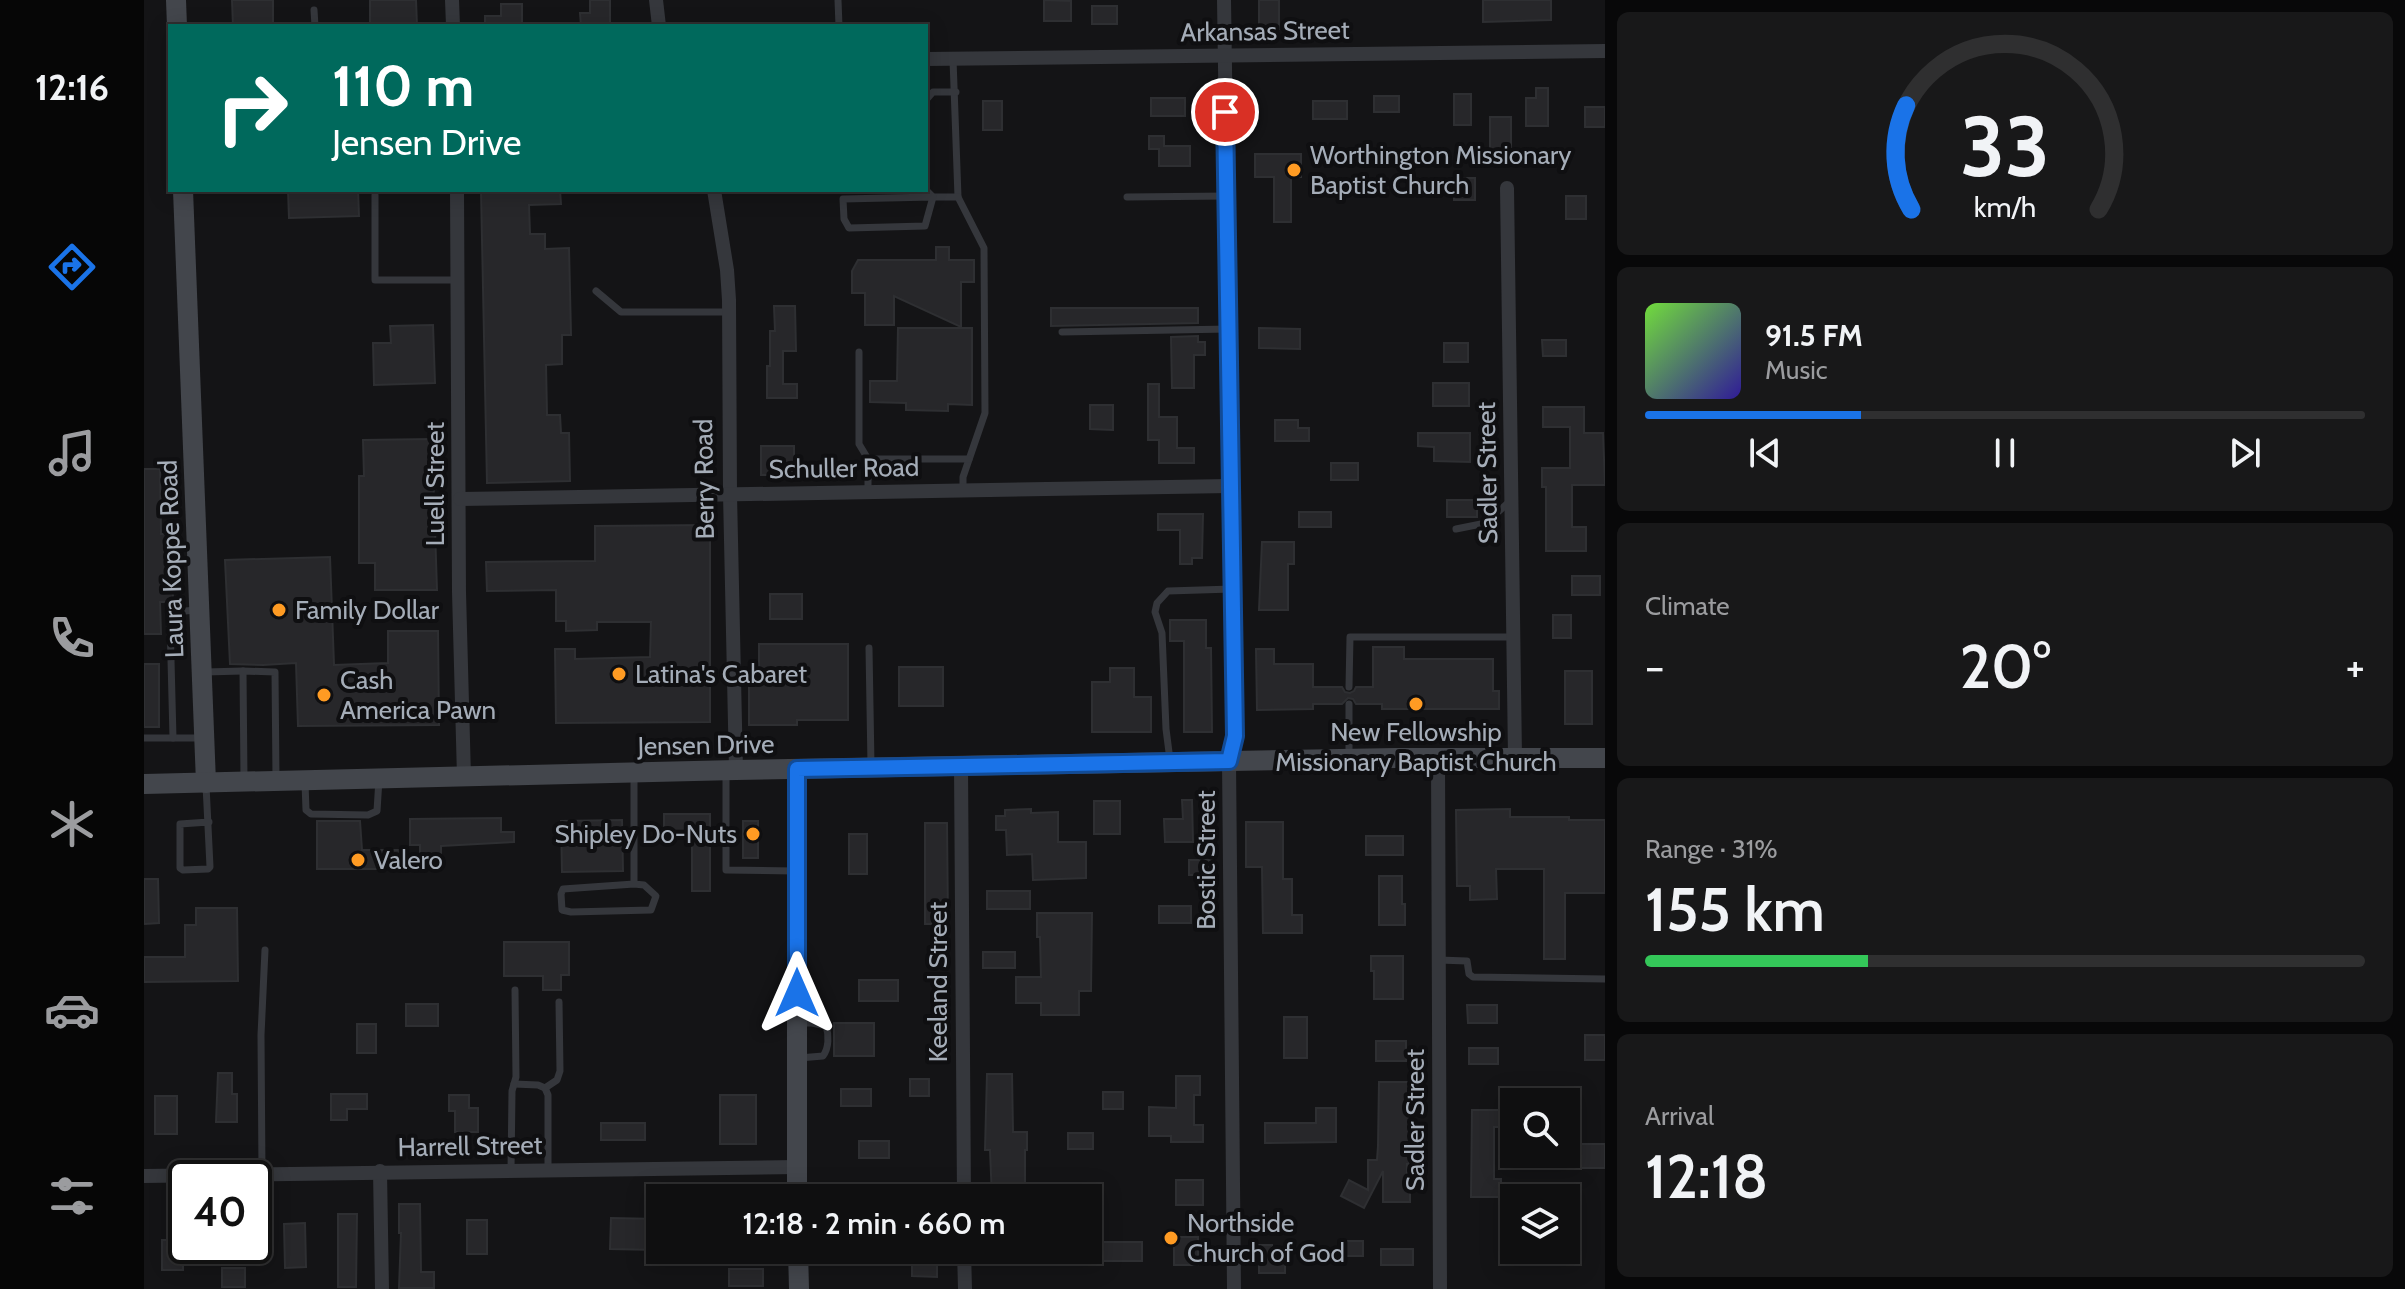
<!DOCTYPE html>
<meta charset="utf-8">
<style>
body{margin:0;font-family:Cabin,sans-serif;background:#181819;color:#f1f3f6;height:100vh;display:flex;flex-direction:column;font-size:30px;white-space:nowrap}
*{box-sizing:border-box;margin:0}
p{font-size:26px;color:#9b9c9f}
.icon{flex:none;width:44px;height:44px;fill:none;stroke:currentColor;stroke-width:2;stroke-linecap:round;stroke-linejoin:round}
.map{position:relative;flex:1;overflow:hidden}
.drawer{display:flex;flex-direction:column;gap:12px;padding:12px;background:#080809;width:800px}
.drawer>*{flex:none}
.top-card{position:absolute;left:24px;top:24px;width:760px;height:168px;border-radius:0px;box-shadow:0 4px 20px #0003,0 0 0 2px #2f2f30;background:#00695c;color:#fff;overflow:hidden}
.fabs{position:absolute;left:1356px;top:1088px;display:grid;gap:16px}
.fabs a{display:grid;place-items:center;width:80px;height:80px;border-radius:0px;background:#0f0f10;box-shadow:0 4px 20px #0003,0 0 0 2px #2f2f30;font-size:40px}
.speed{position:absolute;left:24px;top:1160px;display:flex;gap:16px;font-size:40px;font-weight:700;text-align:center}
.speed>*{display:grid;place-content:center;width:104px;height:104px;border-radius:50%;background:#0f0f10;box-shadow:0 4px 20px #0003,0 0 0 2px #2f2f30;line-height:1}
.speed .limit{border:4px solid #111;border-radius:12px;background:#fff;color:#111}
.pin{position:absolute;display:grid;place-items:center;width:68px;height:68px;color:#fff;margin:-34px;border:4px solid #fff;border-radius:50%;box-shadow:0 2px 8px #0007}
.me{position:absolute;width:88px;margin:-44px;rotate:0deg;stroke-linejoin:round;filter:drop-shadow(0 0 6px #0008)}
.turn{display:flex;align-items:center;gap:28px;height:168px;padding:0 32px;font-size:36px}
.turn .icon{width:104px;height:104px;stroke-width:2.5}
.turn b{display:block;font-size:56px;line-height:68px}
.big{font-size:60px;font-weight:600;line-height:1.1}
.drawer .widget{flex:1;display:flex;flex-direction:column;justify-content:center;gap:12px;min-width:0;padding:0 28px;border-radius:12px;background:#181819}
.drawer .dial{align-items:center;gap:0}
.dial svg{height:208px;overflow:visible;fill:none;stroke:#2f2f30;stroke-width:7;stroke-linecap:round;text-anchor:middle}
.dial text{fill:#f1f3f6;stroke:none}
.song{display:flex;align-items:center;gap:24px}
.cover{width:96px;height:96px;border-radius:12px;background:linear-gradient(135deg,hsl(100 70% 55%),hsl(250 70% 35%))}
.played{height:8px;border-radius:4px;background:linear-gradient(90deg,#1a73e8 30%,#2f2f30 30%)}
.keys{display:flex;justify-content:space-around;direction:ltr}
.heat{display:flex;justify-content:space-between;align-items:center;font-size:44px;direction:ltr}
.charge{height:12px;border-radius:6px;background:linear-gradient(90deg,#34c759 31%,#2f2f30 0)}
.trip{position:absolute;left:502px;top:1184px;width:456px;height:80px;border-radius:0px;background:#0f0f10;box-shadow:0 4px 20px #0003,0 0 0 2px #2f2f30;font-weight:600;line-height:80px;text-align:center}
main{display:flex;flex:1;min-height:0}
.tabs{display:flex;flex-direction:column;width:144px;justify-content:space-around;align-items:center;background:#060606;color:#9b9c9f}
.tabs .icon{width:56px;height:56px}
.tabs .on{color:#1a73e8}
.tabs b{font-size:36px;color:#f1f3f6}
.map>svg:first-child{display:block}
.building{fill:#27272a;stroke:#2e2f32;stroke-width:2}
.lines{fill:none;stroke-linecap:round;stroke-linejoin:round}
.lane{stroke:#35373c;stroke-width:7}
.street{stroke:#35373c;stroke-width:14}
.secondary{stroke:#43464c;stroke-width:20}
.route-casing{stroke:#114b97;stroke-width:20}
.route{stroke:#1a73e8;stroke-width:14}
.poi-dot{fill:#ff9b23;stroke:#0f0f11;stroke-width:3}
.labels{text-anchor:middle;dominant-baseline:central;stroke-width:8;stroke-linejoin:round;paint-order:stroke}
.street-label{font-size:26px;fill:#a5adb8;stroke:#0f0f11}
.poi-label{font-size:26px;fill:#a5adb8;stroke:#0f0f11;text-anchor:start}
</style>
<main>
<nav class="tabs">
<b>12:16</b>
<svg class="icon on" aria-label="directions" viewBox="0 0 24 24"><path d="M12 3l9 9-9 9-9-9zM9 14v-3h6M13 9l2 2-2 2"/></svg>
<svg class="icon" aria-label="music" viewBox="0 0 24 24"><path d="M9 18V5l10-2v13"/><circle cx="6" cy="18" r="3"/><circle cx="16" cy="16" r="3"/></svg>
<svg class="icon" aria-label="phone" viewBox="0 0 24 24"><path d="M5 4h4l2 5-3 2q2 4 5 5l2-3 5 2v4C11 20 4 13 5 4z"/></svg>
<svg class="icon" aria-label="climate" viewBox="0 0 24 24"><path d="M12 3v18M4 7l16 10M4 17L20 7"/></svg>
<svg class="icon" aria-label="car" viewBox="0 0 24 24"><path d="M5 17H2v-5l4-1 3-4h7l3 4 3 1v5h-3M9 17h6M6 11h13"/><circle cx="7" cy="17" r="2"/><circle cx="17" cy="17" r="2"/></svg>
<svg class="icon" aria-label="filters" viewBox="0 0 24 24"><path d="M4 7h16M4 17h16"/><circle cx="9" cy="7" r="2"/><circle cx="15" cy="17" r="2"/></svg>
</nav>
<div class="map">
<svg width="1461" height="1289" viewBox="0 0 1461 1289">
<rect width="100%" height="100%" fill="#141416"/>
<g class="building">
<path d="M88 0H129V26H89Z"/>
<path d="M226 0H272L273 26H226Z"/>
<path d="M446 0H466V26H437L436 13H446Z"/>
<path d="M900 0 927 1V21H900Z"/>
<rect x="1115" y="0" width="20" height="29"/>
<path d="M1339 0H1407V20L1339 22Z"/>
<path d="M357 4H378V26H341V16H357Z"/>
<rect x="948" y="6" width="25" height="18"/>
<path d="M1392 88H1404V126H1382V98H1392Z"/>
<rect x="1310" y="94" width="17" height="31"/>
<rect x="1230" y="96" width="25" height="16"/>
<rect x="1007" y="98" width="34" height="18"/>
<rect x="839" y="101" width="19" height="29"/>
<rect x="1169" y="101" width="34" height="18"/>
<rect x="1441" y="107" width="20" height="20"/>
<rect x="1346" y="117" width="21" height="32"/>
<path d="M1005 136H1020V146H1046V166H1015V149H1005Z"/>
<path d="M1111 154H1157V177H1147V222H1130V177H1111Z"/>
<rect x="1310" y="178" width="21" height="22"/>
<path d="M144 190H214L215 216 145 218Z"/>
<path d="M337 190H416L417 204 385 205 386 234H401V249L425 248 427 335H418V364L402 365 403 415H416L417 433H425L426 481 343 483Z"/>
<rect x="1422" y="196" width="20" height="23"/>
<path d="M792 247H805V260H830V282H817V327L750 296V325H721V293H708V271L714 260H792Z"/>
<path d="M630 306H651L652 351H639V384H653V398H623V366H626V331H631Z"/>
<path d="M907 308H1054V323L907 326Z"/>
<path d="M289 325 291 383 230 385 229 343H247L246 326Z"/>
<path d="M754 328H828V405L804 404V411L762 410V403L726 402V381H753Z"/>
<path d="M1115 328 1156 329V349L1115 348Z"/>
<path d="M1054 336V342H1061V355H1050V388H1028L1027 337Z"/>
<path d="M1398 340H1422V356H1399Z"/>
<rect x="1300" y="343" width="24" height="19"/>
<rect x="1289" y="383" width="36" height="23"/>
<path d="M1004 384H1015V417H1033V448H1050V463H1015V440H1004Z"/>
<path d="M946 405H969V430L946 429Z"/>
<path d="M1399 407H1440V433H1459L1461 485H1428V527H1442V551H1402V487H1398V468H1426V427H1399Z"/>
<path d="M1131 420H1154V428H1165V441H1131Z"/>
<path d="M1274 433H1326V462L1290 461V447L1274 446Z"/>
<path d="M288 439 293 590H231V563H215V476H220L219 440Z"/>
<rect x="617" y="446" width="33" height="29"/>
<rect x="1187" y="463" width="27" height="17"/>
<path d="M0 469H16L17 534H28L29 602H16L17 634H0Z"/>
<rect x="1303" y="500" width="30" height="17"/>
<rect x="1155" y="512" width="32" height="15"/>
<path d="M1014 514H1059L1058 558H1048V564H1036V530H1014Z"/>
<path d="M566 525V722L412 723 411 649H431V659L506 657 507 622H453V630L422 631V621H412V590L343 591 342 562 451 561V526Z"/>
<path d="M1118 542H1150V564H1144V610H1115Z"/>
<path d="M186 557 190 665 244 663V631H294L295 725 154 726 152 663 119 665 86 664 81 560Z"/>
<rect x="1428" y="576" width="28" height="19"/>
<rect x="626" y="594" width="32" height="25"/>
<rect x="1409" y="615" width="18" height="23"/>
<path d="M1026 620H1062V648H1067L1068 732H1040V641H1026Z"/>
<path d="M615 644H704V720H653V725H605V670H615Z"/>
<path d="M1229 647H1260V659H1349V691H1355V709H1238V704H1212L1209 699 1204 698 1198 704H1169V709L1113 710 1112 649H1130V664H1169V687H1198L1201 692 1206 693 1210 691 1212 687H1229Z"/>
<rect x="0" y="664" width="15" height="63"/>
<rect x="755" y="667" width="44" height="39"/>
<path d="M966 668H990V697H1007V732H948V682H966Z"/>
<rect x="1421" y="671" width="27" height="53"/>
<path d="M1038 800H1048L1049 842H1021L1020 819H1039Z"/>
<rect x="950" y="801" width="26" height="33"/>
<path d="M887 809V813L914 812V842H942V878L889 880 888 854 863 855 862 830H852V816H861V810Z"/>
<path d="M1366 809V817H1425V820H1461V893H1421V959H1400V869H1352L1353 899 1326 900V886H1313L1312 810Z"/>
<path d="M520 814H566V891H548V834H520Z"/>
<path d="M357 818V832H370V842L297 846V860H285V854H276V845H266V819Z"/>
<path d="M478 820 479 871 418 872 417 821Z"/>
<path d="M173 821H216L218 850H255V869H173Z"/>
<rect x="599" y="821" width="15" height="37"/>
<path d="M1102 822H1139V879H1148V915H1158V933H1119L1118 867H1102Z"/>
<path d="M781 823H803L804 924H781Z"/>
<rect x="705" y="834" width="18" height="40"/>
<rect x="1222" y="836" width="37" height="19"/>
<rect x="1045" y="860" width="23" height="15"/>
<path d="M1235 876H1258V904H1261V925H1235Z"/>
<path d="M0 879H14L15 923 0 924Z"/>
<rect x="843" y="891" width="43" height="18"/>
<rect x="1015" y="906" width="32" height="17"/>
<path d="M52 908H93L94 981 0 982V957H41V925H52Z"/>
<path d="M893 913H948L947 991H935V1015H897V1003H872V977H897L896 937H893Z"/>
<path d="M360 942H425V975H417V990H399V976H360Z"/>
<rect x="839" y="952" width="32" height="16"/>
<path d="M1227 956H1259V999H1230V971H1227Z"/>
<rect x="715" y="980" width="39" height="21"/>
<rect x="262" y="1004" width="32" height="22"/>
<path d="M1323 1005H1353V1023H1324Z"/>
<rect x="1140" y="1017" width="23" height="41"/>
<rect x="690" y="1023" width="40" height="33"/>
<rect x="213" y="1024" width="19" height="29"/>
<rect x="1441" y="1035" width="20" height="25"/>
<rect x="1232" y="1041" width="30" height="20"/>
<rect x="1325" y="1048" width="29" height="16"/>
<path d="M74 1073H88V1094H93V1122H72Z"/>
<path d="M843 1074H868L869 1132H883V1150H881V1188H905V1198H848L846 1150H841Z"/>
<path d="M1032 1076H1056V1095H1050V1125H1059V1142H1027V1136H1005V1107L1032 1108Z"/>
<rect x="766" y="1079" width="19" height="17"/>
<path d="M1235 1082H1265V1145H1268V1159H1265V1164H1263V1184H1266V1202H1239V1171L1220 1208 1197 1196 1205 1180 1224 1190V1160H1233L1234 1146Z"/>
<rect x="697" y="1089" width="30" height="17"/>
<rect x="959" y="1092" width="20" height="17"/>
<path d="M187 1094H223V1109H203V1120H187Z"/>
<path d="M305 1095H325V1108H334V1132H311V1111H305Z"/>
<rect x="576" y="1095" width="36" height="49"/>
<rect x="11" y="1096" width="22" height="38"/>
<path d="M1172 1108H1192V1142L1121 1143V1123H1172Z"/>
<path d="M1328 1110H1356V1127H1350V1179H1357V1197H1327Z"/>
<rect x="457" y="1123" width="44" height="17"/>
<rect x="924" y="1133" width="25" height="16"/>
<rect x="715" y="1141" width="30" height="17"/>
<path d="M1422 1144H1461V1168H1404V1154H1422Z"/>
<rect x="1032" y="1180" width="27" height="25"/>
<path d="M255 1204H276L277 1272H290V1288H255L257 1233H255Z"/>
<path d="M194 1214H213L212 1287H194Z"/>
<path d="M467 1218 514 1219V1250L466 1249Z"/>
<rect x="323" y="1220" width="20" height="34"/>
<path d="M161 1223 162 1267 141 1268 140 1224Z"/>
<rect x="1030" y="1237" width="24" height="28"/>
<rect x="18" y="1240" width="21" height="30"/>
<rect x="1195" y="1241" width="24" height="15"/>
<rect x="957" y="1242" width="41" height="19"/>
<path d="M1115 1245H1128V1256H1141V1273H1115Z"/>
<rect x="1237" y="1249" width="32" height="16"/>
<rect x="851" y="1250" width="30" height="14"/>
<path d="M768 1255H793V1277L768 1276Z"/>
<rect x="78" y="1268" width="23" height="19"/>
<rect x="585" y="1269" width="34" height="17"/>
</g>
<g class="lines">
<g class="lane">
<path d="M694 0 695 26"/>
<path d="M170 10 171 26"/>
<path d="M809 59 814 197 840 248 841 413 819 477V490"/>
<path d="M782 100 789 92H812"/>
<path d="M782 190 789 197H814"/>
<path d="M231 195V280H313"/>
<path d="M789 197 781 226 705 228 700 219 699 199Z"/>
<path d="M983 197 1083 196"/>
<path d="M452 291 477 312H585"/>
<path d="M918 332 1085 329"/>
<path d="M715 352V444L724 459V492"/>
<path d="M724 459H825"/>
<path d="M1312 529 1342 523 1366 501"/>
<path d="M725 648 727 765"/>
<path d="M61 672 99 671"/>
<path d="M1205 687 1206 637H1369"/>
<path d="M1205 704V758"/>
<path d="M0 738H58"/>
<path d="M29 738 26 621 29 612 53 610"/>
<path d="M1026 760 1022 729 1018 633 1011 612 1013 603 1024 591 1088 589"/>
<path d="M582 771V870L651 871"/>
<path d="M100 779 99 671 131 672 132 779"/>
<path d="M161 783 162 810 167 814 224 815 233 811 235 779"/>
<path d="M62 785 66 867 64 869 39 870 36 868V824L65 822"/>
<path d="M490 884 500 885 512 896 507 910 427 912 418 910 417 894 419 889 490 884V774"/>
<path d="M1295 960 1323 961 1325 974 1329 977 1461 979"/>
<path d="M654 1023H668L682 1026C685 1035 685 1048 679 1056L655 1058"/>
<path d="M370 1084 394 1085 401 1088 404 1095V1169"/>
<path d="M401 1088 413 1080 416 1071 415 1002"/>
<path d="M367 1170 368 1091 372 1077 371 990"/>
<path d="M118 1174 117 1035 121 950"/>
</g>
<g class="street">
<path d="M308 0 309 26"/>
<path d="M512 0 515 26"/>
<path d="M1080 0 1091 736 1085 761 1090 1289"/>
<path d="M782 59 1461 51"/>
<path d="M1363 188 1371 757"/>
<path d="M313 190 315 592 320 777"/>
<path d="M570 190 583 270 585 300 586 494 592 770"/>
<path d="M316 499 1086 486"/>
<path d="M1294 759 1296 1289"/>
<path d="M817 766 820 1198"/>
<path d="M236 1171 238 1289"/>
<path d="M0 1176 653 1167"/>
<path d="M820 1250 821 1289"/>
</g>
<g class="secondary">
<path d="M32 0 33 26"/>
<path d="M39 190 62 783"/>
<path d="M653 769V1198"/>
<path d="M0 784 592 770 1251 758H1461"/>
<path d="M654 1250 655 1289"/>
</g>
</g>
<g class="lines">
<g class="route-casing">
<path id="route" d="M653 993V769L1085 761 1091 736 1081 112"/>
</g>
<use href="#route" class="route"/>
</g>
<g class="poi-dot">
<circle cx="1150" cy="170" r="8"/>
<circle cx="135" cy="610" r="8"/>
<circle cx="475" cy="674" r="8"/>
<circle cx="180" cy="695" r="8"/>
<circle cx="1272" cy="704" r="8"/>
<circle cx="609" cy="834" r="8"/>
<circle cx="214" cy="860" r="8"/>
<circle cx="1027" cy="1238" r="8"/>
</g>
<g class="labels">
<g class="street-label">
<text transform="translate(1121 31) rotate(-1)">Arkansas Street</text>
<text transform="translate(700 468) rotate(-1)">Schuller Road</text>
<text transform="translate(1343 473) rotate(-91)">Sadler Street</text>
<text transform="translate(560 479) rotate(-91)">Berry Road</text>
<text transform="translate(291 484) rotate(-90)">Luell Street</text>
<text transform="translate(27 559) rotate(-92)">Laura Koppe Road</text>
<text transform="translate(562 745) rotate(-1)">Jensen Drive</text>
<text transform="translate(1062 860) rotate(-90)">Bostic Street</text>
<text transform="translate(794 982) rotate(-90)">Keeland Street</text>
<text transform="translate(1271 1120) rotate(-90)">Sadler Street</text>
<text transform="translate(326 1146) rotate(-1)">Harrell Street</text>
</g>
<g class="poi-label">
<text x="1166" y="155">Worthington Missionary<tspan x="1166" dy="30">Baptist Church</tspan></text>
<text x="151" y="610">Family Dollar</text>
<text x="491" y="674">Latina's Cabaret</text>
<text x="196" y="680">Cash<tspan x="196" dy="30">America Pawn</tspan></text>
<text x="1272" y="732" text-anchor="middle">New Fellowship<tspan x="1272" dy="30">Missionary Baptist Church</tspan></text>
<text x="593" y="834" text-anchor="end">Shipley Do-Nuts</text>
<text x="230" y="860">Valero</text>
<text x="1043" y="1223">Northside<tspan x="1043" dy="30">Church of God</tspan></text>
</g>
</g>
</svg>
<div class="fabs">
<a><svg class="icon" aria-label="search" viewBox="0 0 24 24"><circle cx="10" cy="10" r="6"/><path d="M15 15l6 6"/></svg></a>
<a><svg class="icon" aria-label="layers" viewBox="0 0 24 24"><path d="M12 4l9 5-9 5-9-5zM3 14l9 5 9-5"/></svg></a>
</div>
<div class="speed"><div class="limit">40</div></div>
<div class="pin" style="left:1081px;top:112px;background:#d93025"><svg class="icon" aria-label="arrive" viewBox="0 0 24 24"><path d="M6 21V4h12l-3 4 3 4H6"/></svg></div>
<svg class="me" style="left:653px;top:993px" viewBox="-20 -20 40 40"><path d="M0-17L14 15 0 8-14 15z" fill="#1a73e8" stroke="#fff" stroke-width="4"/></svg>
<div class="trip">12:18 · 2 min · 660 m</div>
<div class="top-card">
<div class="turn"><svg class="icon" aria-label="right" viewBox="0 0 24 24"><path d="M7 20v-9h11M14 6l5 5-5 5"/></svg><div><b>110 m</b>Jensen Drive</div></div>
</div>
</div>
<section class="drawer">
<div class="widget dial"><svg viewBox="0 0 100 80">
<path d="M14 69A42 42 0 1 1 86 69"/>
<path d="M14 69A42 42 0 0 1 12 29" stroke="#1a73e8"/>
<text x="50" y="56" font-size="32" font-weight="700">33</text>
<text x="50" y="72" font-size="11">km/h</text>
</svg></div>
<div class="widget">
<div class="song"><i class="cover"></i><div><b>91.5 FM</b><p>Music</p></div></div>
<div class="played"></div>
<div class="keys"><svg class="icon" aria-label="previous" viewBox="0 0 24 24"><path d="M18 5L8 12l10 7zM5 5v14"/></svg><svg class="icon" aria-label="pause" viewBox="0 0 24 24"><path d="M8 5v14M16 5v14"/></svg><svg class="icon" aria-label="next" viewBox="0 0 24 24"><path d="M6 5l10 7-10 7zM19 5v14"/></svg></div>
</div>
<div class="widget"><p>Climate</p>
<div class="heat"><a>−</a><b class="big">20°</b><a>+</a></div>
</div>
<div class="widget"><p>Range · 31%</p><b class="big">155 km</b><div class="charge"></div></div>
<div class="widget"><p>Arrival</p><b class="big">12:18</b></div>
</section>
</main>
